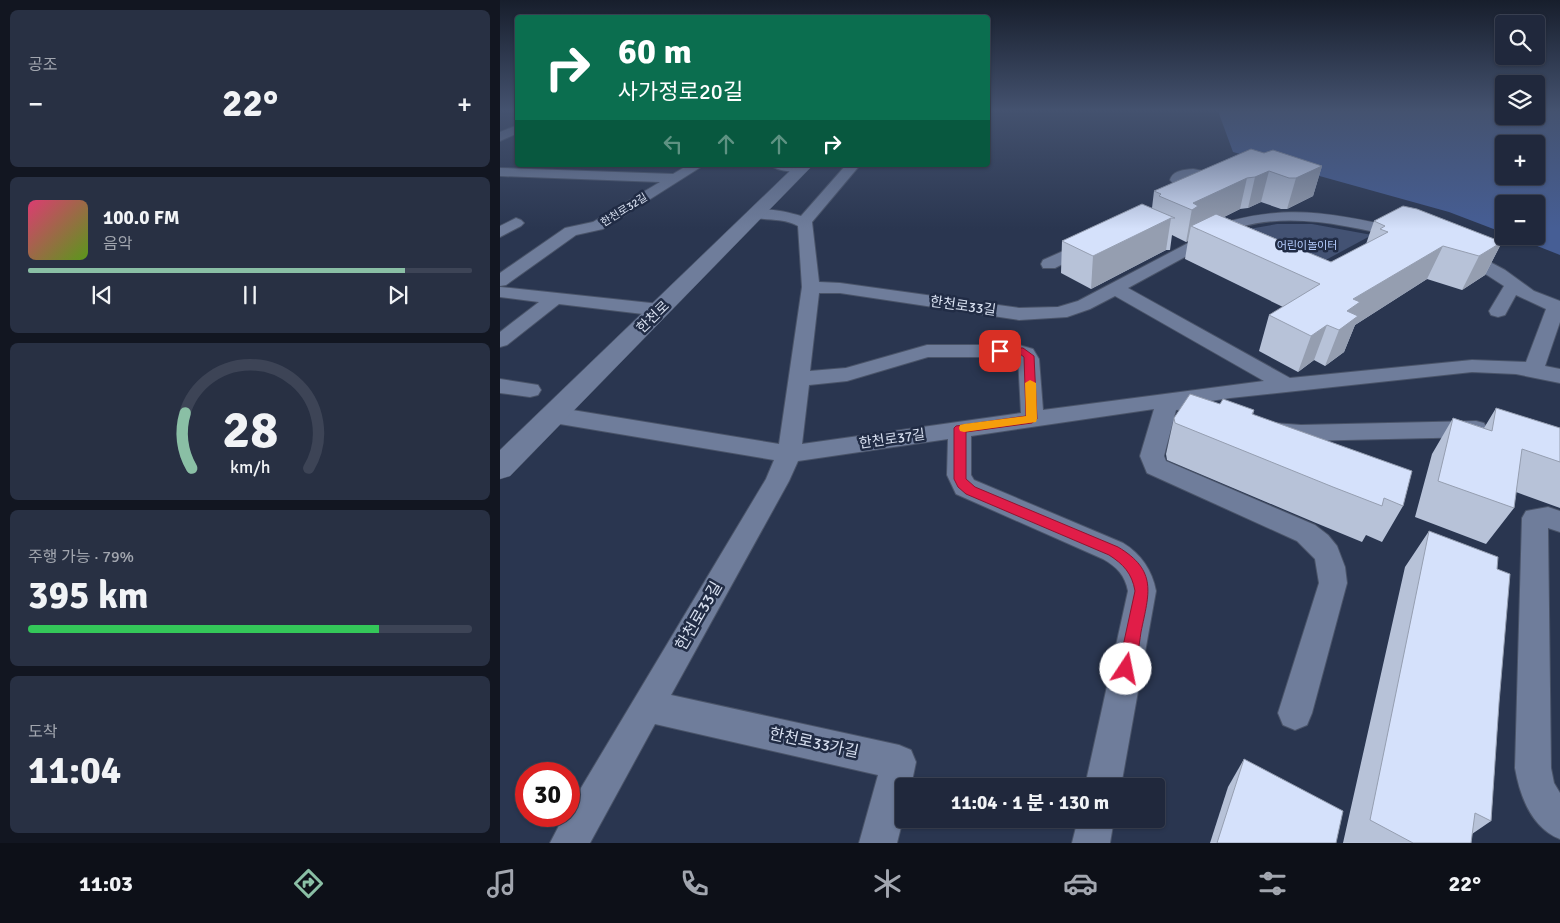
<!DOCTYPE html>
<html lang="ko">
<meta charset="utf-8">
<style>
body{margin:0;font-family:Signika,"Noto Sans KR",sans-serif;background:#283043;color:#f1f3f6;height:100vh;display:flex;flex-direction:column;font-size:19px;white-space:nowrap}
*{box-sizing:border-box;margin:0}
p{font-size:16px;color:#a2a6af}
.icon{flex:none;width:28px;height:28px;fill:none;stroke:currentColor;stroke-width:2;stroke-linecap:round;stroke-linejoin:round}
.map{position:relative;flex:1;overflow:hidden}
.sheet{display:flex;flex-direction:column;gap:10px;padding:10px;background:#121621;width:500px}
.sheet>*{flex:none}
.guide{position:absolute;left:15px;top:15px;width:475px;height:152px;border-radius:5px;box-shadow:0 1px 4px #0004,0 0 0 1px #3d4456;background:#0b6e4f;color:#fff;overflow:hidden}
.buttons{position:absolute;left:995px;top:15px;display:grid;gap:10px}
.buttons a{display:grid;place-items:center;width:50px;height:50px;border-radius:5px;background:#20283c;box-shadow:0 1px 4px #0004,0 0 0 1px #3d4456;font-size:25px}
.speed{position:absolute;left:15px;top:762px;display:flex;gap:10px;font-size:25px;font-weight:700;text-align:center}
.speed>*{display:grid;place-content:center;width:65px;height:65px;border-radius:50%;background:#20283c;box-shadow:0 1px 4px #0004,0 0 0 1px #3d4456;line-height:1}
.speed .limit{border:8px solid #d22;background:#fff;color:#111}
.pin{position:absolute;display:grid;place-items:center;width:42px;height:42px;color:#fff;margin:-21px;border-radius:10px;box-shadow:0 2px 8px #0006}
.me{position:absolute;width:55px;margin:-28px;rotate:11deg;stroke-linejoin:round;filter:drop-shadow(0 0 4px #0008)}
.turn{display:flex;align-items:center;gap:18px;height:105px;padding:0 20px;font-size:22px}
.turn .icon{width:65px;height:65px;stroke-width:2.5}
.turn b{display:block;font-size:35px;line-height:42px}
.lanes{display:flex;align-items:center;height:48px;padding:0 20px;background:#0003;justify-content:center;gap:25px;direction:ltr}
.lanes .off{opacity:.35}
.big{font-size:38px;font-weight:700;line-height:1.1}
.sheet .widget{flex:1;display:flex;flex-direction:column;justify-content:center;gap:8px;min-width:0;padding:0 18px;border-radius:8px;background:#283043}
.sheet .dial{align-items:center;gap:0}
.dial svg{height:130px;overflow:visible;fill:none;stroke:#3d4456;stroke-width:7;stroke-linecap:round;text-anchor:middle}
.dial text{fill:#f1f3f6;stroke:none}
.song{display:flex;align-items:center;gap:15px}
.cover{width:60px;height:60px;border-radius:8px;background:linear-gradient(135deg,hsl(340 70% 55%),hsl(90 70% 35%))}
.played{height:5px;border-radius:2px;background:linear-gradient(90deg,#8abfa5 85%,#3d4456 85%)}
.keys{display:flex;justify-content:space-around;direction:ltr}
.heat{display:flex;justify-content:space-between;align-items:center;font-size:28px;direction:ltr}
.charge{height:8px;border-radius:4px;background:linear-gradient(90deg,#34c759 79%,#3d4456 0)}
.trip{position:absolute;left:395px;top:778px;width:270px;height:50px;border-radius:5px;background:#20283c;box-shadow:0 1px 4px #0004,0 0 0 1px #3d4456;font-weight:700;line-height:50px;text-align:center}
.tabs{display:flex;height:80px;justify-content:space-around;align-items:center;background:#0d1018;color:#a2a6af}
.tabs .icon{width:35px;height:35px}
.tabs .selected{color:#8abfa5}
.tabs b{font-size:22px;color:#f1f3f6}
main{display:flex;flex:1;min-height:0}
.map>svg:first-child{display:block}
.green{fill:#435273}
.forest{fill:#465e95;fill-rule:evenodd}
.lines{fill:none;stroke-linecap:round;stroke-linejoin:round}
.street-casing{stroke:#4a5469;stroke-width:2}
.secondary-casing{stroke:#4a5469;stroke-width:1}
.street{fill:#6f7d9b;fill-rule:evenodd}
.secondary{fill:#6f7d9b;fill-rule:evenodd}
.wall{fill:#b7c2d8}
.shaded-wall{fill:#959eb0}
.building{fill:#d5e1fb;stroke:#959eb0}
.route{fill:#e11d48;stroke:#92132f}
.slow{fill:#f59e0b}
.labels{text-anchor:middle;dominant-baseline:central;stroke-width:5;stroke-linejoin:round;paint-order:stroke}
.far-street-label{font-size:11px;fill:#d8e0f0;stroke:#212c45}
.far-park-label{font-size:11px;fill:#b3cbfc;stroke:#212c45}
.street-label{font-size:14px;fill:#d8e0f0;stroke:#212c45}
.near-street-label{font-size:16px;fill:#d8e0f0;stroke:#212c45}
</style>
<main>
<section class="sheet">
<div class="widget"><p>공조</p>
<div class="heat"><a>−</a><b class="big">22°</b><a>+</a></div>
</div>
<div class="widget">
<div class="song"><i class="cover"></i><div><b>100.0 FM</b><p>음악</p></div></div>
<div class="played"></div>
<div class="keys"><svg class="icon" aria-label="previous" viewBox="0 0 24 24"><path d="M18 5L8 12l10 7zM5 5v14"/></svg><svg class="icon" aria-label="pause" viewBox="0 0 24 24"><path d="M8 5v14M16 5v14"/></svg><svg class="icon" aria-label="next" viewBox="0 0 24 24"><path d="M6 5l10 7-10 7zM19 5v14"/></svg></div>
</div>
<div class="widget dial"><svg viewBox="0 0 100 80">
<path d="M14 69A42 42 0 1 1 86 69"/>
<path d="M14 69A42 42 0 0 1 10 35" stroke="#8abfa5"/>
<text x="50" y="56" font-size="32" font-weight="700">28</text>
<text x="50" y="72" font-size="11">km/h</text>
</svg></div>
<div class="widget"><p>주행 가능 · 79%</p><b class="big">395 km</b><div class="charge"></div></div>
<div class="widget"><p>도착</p><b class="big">11:04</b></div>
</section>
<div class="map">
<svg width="1060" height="843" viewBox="0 0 1060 843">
<rect width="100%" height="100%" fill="#2a3650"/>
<path class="green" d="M777 224H812L872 235 809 269 749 229Z"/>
<path class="forest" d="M718 111H1004V116H1036V111H1060V255L1012 236H1036V204H1004V233L949 212 733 152ZM1004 144H1036V176H1004Z"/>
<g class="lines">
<g class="street-casing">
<g id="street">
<path d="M18 125V133L0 141V132Z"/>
<path d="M188 165H204L103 229 76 235 6 285 0 286V273L65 228 93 222 160 182 0 176V168L173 174Z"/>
<path d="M271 165H308L310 167C304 174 277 172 271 165Z"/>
<path d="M346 165H360L312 222 319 282 340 283 519 308 558 307 578 301 730 221C794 204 838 215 901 228L907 230 909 233 907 236 901 238C848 226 794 212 740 227L628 288 790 378 972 360 1026 362 1046 309 1016 295 1005 315 998 317 991 315 989 311 1004 286 956 255 954 252 956 249 962 247 1005 270 1034 291 1060 301V322L1045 366 1060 369V383L1016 374 972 372 730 398 691 404 688 409 676 410 664 456 666 461 815 525 828 535 837 546 845 567 847 583 812 713 807 725 795 730 783 725 778 713 819 583 815 559 797 541 647 473 640 456 654 409 471 436V475L474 480 623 543C641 554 652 570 656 591L621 786H585L628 591C625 575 617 567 603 559L456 494 447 475 448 439 298 461 289 481 171 695 399 745 411 750 416 762 411 786H404V815L397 843H359L378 775 155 724 90 843H50L64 816H69V808L266 479 274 460 54 423 46 420 43 415 46 410 54 407 279 444 302 287 298 226C285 218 267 221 252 217L250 214 252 211C266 207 287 212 301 216ZM319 293H340L519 320 567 317 590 309 615 296 764 381 543 410 539 359 533 349 519 345H427L346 368 310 371ZM428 357H518L521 413 302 444 309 385 347 381Z"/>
<path d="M693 169 709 172 716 176 718 184C707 198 680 193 670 180 673 170 684 170 693 169ZM693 177 700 178 704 182 694 183 684 179Z"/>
<path d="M16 218 21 220 24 223 21 226 0 237V226Z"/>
<path d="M588 240 594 242 596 245 594 248 555 268H543L541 264 543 260Z"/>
<path d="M0 287 160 304 167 306 169 310 167 314 160 316 59 304 7 345 0 347V332L39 302 0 297Z"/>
<path d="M0 379 38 385 41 390 38 395 30 397 0 393Z"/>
<path d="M976 421 984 423 987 429 984 435 976 437 801 441 765 437 762 431 765 425 773 423 801 425Z"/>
<path d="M1048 507 1060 511V532L1048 528 1051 768 1054 783 1060 793V839C1032 828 1020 797 1015 768L1022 518 1026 511Z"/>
<path d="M578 819H614L610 843H572Z"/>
</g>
</g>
<g class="secondary-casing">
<path id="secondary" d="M296 165H313L10 476 0 479V450Z"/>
</g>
<use href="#street" class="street"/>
<use href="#secondary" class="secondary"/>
</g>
<g class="wall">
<path d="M764 153 822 166 813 196 787 209H781L761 202 748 208 740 209 724 217 831 262 866 244 874 221 1002 242 985 275 962 290 927 279 855 325 844 352 825 366 814 360 798 372 759 351 769 315 783 307 685 259 688 241 686 242 672 235 670 250H666L591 289 561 273 562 241 652 208 654 191Z"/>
<path d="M720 404 754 410 753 415 903 506 882 542 866 535 862 542 816 523 667 460 666 454 674 418Z"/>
<path d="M996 408 1060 428V508L1016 492 1014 508 986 544 915 517 932 454 953 418 984 428Z"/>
<path d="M929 531 997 569 999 703 991 821 972 834 971 843H843L905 567Z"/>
<path d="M744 759 836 843H710L728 787Z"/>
</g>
<g class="shaded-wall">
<path d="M822 166 813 196 787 209 796 178Z"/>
<path d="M769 171 761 202 748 208 755 177Z"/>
<path d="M747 178 740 209 698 230 691 226 688 241 686 242 693 203Z"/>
<path d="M671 218 666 250 591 289 593 256Z"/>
<path d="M1002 242 985 275 962 290 979 256Z"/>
<path d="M943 246 927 279 855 325 844 352 825 366 839 330 853 299Z"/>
<path d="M827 325 814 360 798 372 811 336Z"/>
</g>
<g class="building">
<path d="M751 149 764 153 773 150 822 166 796 178H789L769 171 755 177 747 178 693 203 698 206 692 210 659 196 661 194 654 191Z"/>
<path d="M642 204 675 218H671L593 256 562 241Z"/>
<path d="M903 206 917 209 1002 242 979 256 943 246 853 299 860 302 847 311 858 316 839 330 827 325 811 336 769 315 820 284 691 226 716 214 831 262 888 232 880 229 885 226 874 221Z"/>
<path d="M690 394 720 404 723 399 754 410 752 414 912 471 903 506 884 498 882 506 833 487 675 423 674 418Z"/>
<path d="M996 408 1060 428V462L1022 449 1014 508 938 481 953 418 992 431Z"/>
<path d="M929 531 998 557 997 569 1010 574 999 703 991 821 975 813 971 843H913L870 820Z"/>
<path d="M744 759 843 811 836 843H717Z"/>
</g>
<linearGradient id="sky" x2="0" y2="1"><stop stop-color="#171e2c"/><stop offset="0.48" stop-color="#44526f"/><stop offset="1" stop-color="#44526f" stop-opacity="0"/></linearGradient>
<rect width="1060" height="229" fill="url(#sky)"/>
<path class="route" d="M497 348H523L534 356 537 419 532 423 466 432V479L475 487 618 547C658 571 649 593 641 632 639 646 637 662 632 674L626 677 621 674 618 669 635 591C632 573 623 564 609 555L466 494 458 487 454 479V428L456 426 526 416 524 357 520 354 497 353Z"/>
<path class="slow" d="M530 380 536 383 537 419 536 422 464 432 460 431 459 428 460 425 464 424 526 416 525 383Z"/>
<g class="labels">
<g class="far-street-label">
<text transform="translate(124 210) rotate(-32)">한천로32길</text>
</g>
<g class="far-park-label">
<text x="807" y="245">어린이놀이터</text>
</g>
<g class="street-label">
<text transform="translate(463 306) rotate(8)">한천로33길</text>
<text transform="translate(153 317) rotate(-44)">한천로</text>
<text transform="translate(392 439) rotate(-8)">한천로37길</text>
</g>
<g class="near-street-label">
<text transform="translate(199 616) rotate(-60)">한천로33길</text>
<text transform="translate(314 743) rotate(12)">한천로33가길</text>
</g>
</g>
</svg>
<div class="buttons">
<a><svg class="icon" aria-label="search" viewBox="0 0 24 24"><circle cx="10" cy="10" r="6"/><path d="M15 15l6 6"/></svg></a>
<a><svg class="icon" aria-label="layers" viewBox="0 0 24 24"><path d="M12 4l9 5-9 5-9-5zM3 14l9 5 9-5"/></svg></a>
<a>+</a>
<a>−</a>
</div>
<div class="speed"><div class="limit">30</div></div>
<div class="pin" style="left:500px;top:351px;background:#d93025"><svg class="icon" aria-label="arrive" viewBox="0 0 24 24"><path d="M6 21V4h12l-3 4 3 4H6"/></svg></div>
<svg class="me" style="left:626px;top:669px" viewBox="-20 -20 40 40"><circle r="19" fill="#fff"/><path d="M0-13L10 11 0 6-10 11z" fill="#e11d48"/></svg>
<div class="trip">11:04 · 1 분 · 130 m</div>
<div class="guide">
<div class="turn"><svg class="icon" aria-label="right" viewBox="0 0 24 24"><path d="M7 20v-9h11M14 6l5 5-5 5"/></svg><div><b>60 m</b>사가정로20길</div></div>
<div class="lanes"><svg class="icon off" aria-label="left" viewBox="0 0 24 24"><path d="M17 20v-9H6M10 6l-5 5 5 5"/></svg><svg class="icon off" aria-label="ahead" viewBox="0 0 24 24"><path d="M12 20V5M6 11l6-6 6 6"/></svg><svg class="icon off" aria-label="ahead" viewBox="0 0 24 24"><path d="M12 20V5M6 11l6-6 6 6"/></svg><svg class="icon" aria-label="right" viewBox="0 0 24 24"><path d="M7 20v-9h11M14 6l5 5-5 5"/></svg></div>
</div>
</div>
</main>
<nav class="tabs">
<b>11:03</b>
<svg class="icon selected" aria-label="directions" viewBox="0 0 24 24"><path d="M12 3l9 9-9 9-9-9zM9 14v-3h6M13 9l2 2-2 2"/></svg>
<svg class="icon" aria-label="music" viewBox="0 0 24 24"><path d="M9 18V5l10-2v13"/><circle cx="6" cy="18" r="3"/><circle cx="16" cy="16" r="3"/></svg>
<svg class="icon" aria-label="phone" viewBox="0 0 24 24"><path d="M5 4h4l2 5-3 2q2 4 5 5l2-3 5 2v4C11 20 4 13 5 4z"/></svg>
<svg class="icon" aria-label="climate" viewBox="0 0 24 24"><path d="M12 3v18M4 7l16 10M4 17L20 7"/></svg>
<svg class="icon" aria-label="car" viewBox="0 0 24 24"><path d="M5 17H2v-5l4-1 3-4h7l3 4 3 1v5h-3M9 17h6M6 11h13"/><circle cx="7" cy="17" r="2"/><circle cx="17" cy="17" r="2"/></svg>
<svg class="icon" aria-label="filters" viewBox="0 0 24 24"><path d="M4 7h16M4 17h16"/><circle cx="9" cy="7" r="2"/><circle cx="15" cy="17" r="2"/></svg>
<b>22°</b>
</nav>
